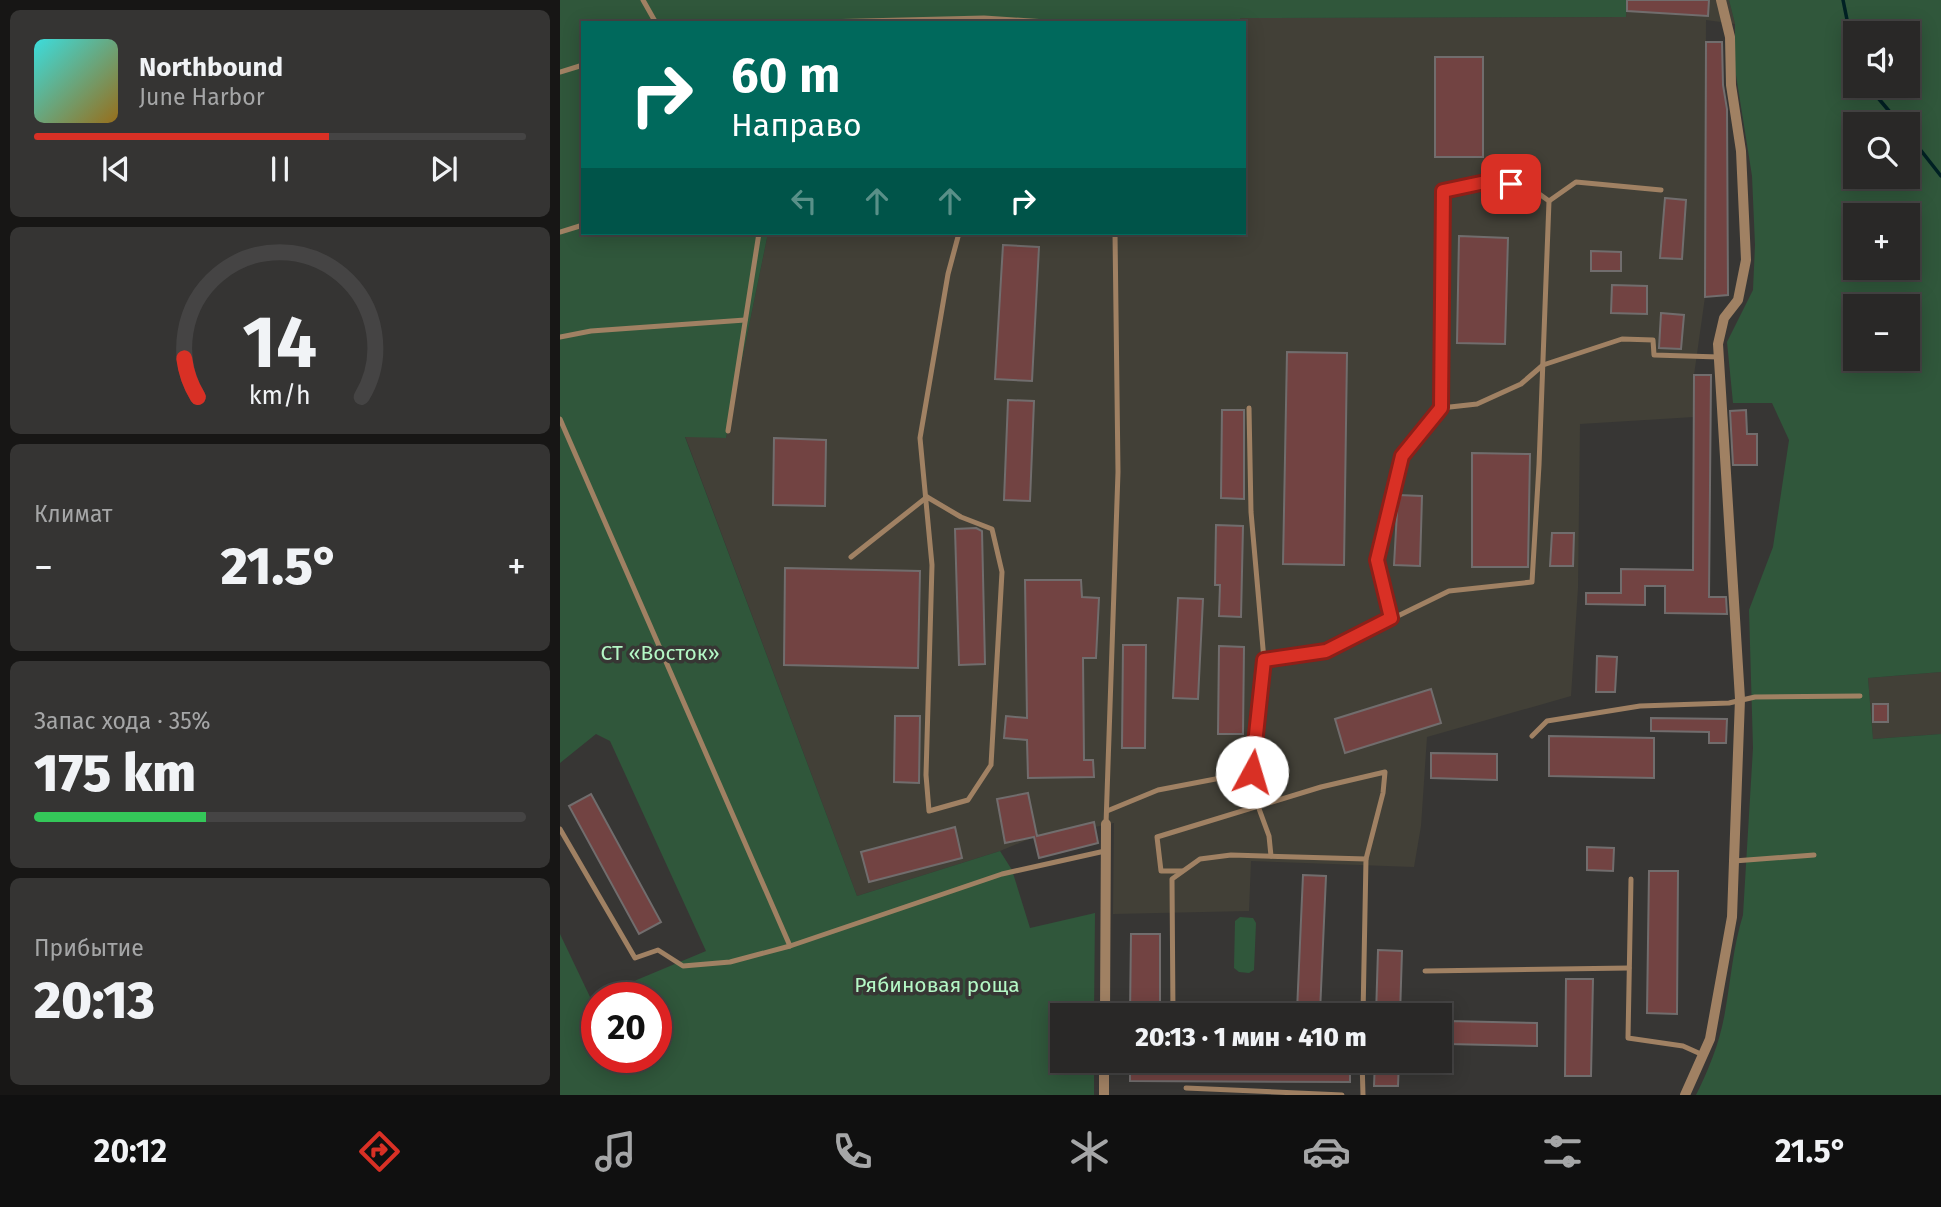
<!DOCTYPE html>
<html lang="ru">
<meta charset="utf-8">
<style>
body{margin:0;font-family:"Fira Sans",sans-serif;background:#353433;color:#f1f3f6;height:100vh;display:flex;flex-direction:column;font-size:26px;white-space:nowrap}
*{box-sizing:border-box;margin:0}
p{font-size:23px;color:#a5a6a7}
.icon{flex:none;width:38px;height:38px;fill:none;stroke:currentColor;stroke-width:2;stroke-linecap:round;stroke-linejoin:round}
.map{position:relative;flex:1;overflow:hidden}
.panel{display:flex;flex-direction:column;gap:10px;padding:10px;background:#171615;width:560px}
.panel>*{flex:none}
.hud{position:absolute;left:21px;top:21px;width:665px;height:214px;border-radius:0px;box-shadow:0 4px 18px #0003,0 0 0 2px #454444;background:#00695c;color:#fff;overflow:hidden}
.fabs{position:absolute;left:1283px;top:21px;display:grid;gap:14px}
.fabs a{display:grid;place-items:center;width:77px;height:77px;border-radius:0px;background:#292827;box-shadow:0 4px 18px #0003,0 0 0 2px #454444;font-size:35px}
.speed{position:absolute;left:21px;top:982px;display:flex;gap:14px;font-size:35px;font-weight:700;text-align:center}
.speed>*{display:grid;place-content:center;width:91px;height:91px;border-radius:50%;background:#292827;box-shadow:0 4px 18px #0003,0 0 0 2px #454444;line-height:1}
.speed .limit{border:10px solid #d22;background:#fff;color:#111}
.pin{position:absolute;display:grid;place-items:center;width:60px;height:60px;color:#fff;margin:-30px;border-radius:14px;box-shadow:0 4px 10px #0006}
.me{position:absolute;width:77px;margin:-38px;rotate:6deg;stroke-linejoin:round;filter:drop-shadow(0 0 5px #0008)}
.turn{display:flex;align-items:center;gap:24px;height:147px;padding:0 35px;font-size:32px}
.turn .icon{width:91px;height:91px;stroke-width:2.5}
.turn b{display:block;font-size:49px;line-height:60px}
.lanes{display:flex;align-items:center;height:66px;padding:0 35px;background:#0003;justify-content:center;gap:35px;direction:ltr}
.lanes .off{opacity:.35}
.big{font-size:52px;font-weight:800;line-height:1.1}
.panel .card{flex:1;display:flex;flex-direction:column;justify-content:center;gap:10px;min-width:0;padding:0 24px;border-radius:10px;background:#353433}
.panel .dial{align-items:center;gap:0}
.dial svg{height:182px;overflow:visible;fill:none;stroke:#454444;stroke-width:7;stroke-linecap:round;text-anchor:middle}
.dial text{fill:#f1f3f6;stroke:none}
.song{display:flex;align-items:center;gap:21px}
.cover{width:84px;height:84px;border-radius:10px;background:linear-gradient(135deg,hsl(180 70% 55%),hsl(40 70% 35%))}
.played{height:7px;border-radius:4px;background:linear-gradient(90deg,#d93025 60%,#454444 60%)}
.keys{display:flex;justify-content:space-around;direction:ltr}
.heat{display:flex;justify-content:space-between;align-items:center;font-size:38px;direction:ltr}
.charge{height:10px;border-radius:5px;background:linear-gradient(90deg,#34c759 35%,#454444 0)}
.trip{position:absolute;left:490px;top:1003px;width:402px;height:70px;border-radius:0px;background:#292827;box-shadow:0 4px 18px #0003,0 0 0 2px #454444;font-weight:800;line-height:70px;text-align:center}
.menu{display:flex;height:112px;justify-content:space-around;align-items:center;background:#101010;color:#a5a6a7}
.menu .icon{width:49px;height:49px}
.menu .active{color:#d93025}
.menu b{font-size:32px;color:#f1f3f6}
main{display:flex;flex:1;min-height:0}
.map>svg:first-child{display:block}
.built{fill:#424037}
.green{fill:#30573b;fill-rule:evenodd}
.lines{fill:none;stroke-linecap:round;stroke-linejoin:round}
.stream{stroke:#002124;stroke-width:3.5}
.building{fill:#724342;stroke:#716d6d;stroke-width:2}
.service{stroke:#a08163;stroke-width:5}
.minor{stroke:#a08163;stroke-width:10}
.route-casing{stroke:#8d1f18;stroke-width:18}
.route{stroke:#d93025;stroke-width:12}
.labels{text-anchor:middle;dominant-baseline:central;stroke-width:7;stroke-linejoin:round;paint-order:stroke}
.park-label{font-size:21px;fill:#b4f7c5;stroke:#373634}
</style>
<main>
<section class="panel">
<div class="card">
<div class="song"><i class="cover"></i><div><b>Northbound</b><p>June Harbor</p></div></div>
<div class="played"></div>
<div class="keys"><svg class="icon" aria-label="previous" viewBox="0 0 24 24"><path d="M18 5L8 12l10 7zM5 5v14"/></svg><svg class="icon" aria-label="pause" viewBox="0 0 24 24"><path d="M8 5v14M16 5v14"/></svg><svg class="icon" aria-label="next" viewBox="0 0 24 24"><path d="M6 5l10 7-10 7zM19 5v14"/></svg></div>
</div>
<div class="card dial"><svg viewBox="0 0 100 80">
<path d="M14 69A42 42 0 1 1 86 69"/>
<path d="M14 69A42 42 0 0 1 8 52" stroke="#d93025"/>
<text x="50" y="56" font-size="32" font-weight="700">14</text>
<text x="50" y="72" font-size="11">km/h</text>
</svg></div>
<div class="card"><p>Климат</p>
<div class="heat"><a>−</a><b class="big">21.5°</b><a>+</a></div>
</div>
<div class="card"><p>Запас хода · 35%</p><b class="big">175 km</b><div class="charge"></div></div>
<div class="card"><p>Прибытие</p><b class="big">20:13</b></div>
</section>
<div class="map">
<svg width="1381" height="1095" viewBox="0 0 1381 1095">
<rect width="100%" height="100%" fill="#373634"/>
<g class="built">
<path d="M1067 0H1169L1175 24 1146 20 1145 297 1134 375V417L1020 424 1018 588 1011 696 867 737 861 826 854 867 691 861 689 911 553 914 554 823 535 827 533 822 474 837 440 851 297 896 125 436 166 438 208 233H684V23H676L681 18 1066 17Z"/>
<path d="M1381 672V734L1313 739 1308 678Z"/>
</g>
<g class="green">
<path d="M0 0H1067L1066 17 681 18 676 23H23V233H208L166 438 125 437 297 896 440 851 452 870 470 928 535 913 534 1015H502V1060L534 1061V1095H0V934L31 999 146 951 50 741 36 734 0 763ZM37 998H96V1057H37Z"/>
<path d="M1169 0H1381V672L1308 678 1313 739 1381 734V1095H1136C1149 1069 1160 1042 1165 1012 1171 979 1173 947 1183 915L1193 748 1189 610 1213 547 1229 440 1212 403H1173L1167 342 1193 290 1195 245 1192 176 1175 69V24ZM1295 33H1348V86H1295ZM1295 124H1348V177H1295ZM1295 215H1348V268H1295ZM1295 306H1348V359H1295Z"/>
<path d="M680 917 693 918 696 923 694 970 689 973 679 972 674 968 675 921Z"/>
</g>
<g class="lines">
<g class="stream">
<path d="M1283 0 1295 59"/>
<path d="M1308 86 1340 124"/>
<path d="M1348 134 1381 176"/>
</g>
</g>
<g class="building">
<path d="M1067 0H1149L1148 16 1067 11Z"/>
<path d="M1146 42H1162L1163 85 1167 109 1168 295 1145 297Z"/>
<rect x="875" y="57" width="48" height="100"/>
<path d="M1105 198 1126 200 1122 259 1100 258Z"/>
<path d="M899 236 948 238 945 344 897 343Z"/>
<path d="M443 245 479 247 472 381 435 379Z"/>
<path d="M1031 251 1061 252V271H1031Z"/>
<path d="M1052 285 1087 286V314L1051 313Z"/>
<path d="M1101 313 1124 315 1121 349 1099 348Z"/>
<path d="M727 352 787 353 784 565 723 564Z"/>
<path d="M1134 375H1151L1149 597H1166L1167 614 1105 613V586H1085V605L1026 604V593H1061V569L1133 570Z"/>
<path d="M448 400 474 401 470 501 444 500Z"/>
<path d="M662 410H684V499L661 498Z"/>
<path d="M1186 410 1187 434H1197V465H1173L1170 411Z"/>
<path d="M214 438 266 440 265 506 213 505Z"/>
<path d="M912 453 970 454 968 567H912Z"/>
<path d="M838 495 862 496 860 566 834 565Z"/>
<path d="M656 525 683 526 681 617 659 616 660 585H655Z"/>
<path d="M416 528 422 531 425 664 399 665 395 529Z"/>
<path d="M992 533H1014L1013 566H990Z"/>
<path d="M225 568 360 571 358 668 224 665Z"/>
<path d="M465 580H521L522 597 539 598 536 658H523L524 760H533L534 777 468 778 467 740 444 738 446 716 467 718Z"/>
<path d="M618 598 643 599 638 699 613 698Z"/>
<path d="M563 645H586L585 748H562Z"/>
<path d="M659 646 684 647 683 734H658Z"/>
<path d="M1037 656 1057 657 1055 692H1036Z"/>
<path d="M871 689 881 723 785 753 775 719Z"/>
<rect x="1313" y="704" width="15" height="18"/>
<path d="M335 716H360L359 783 334 782Z"/>
<path d="M1091 718 1167 719 1166 743H1149V732L1091 731Z"/>
<path d="M989 736 1094 738V778L989 776Z"/>
<path d="M871 753 937 754V780L871 778Z"/>
<path d="M468 793 477 836 534 822 538 843 479 858 474 837 445 843 437 799Z"/>
<path d="M31 794 101 922 79 934 9 806Z"/>
<path d="M395 827 402 858 309 882 301 852Z"/>
<path d="M1027 847 1054 848 1053 871 1027 870Z"/>
<path d="M1089 871H1118L1117 1014 1087 1013Z"/>
<path d="M743 875 766 876 760 1012 737 1011Z"/>
<path d="M571 934H600V1015H570Z"/>
<path d="M818 950 842 951 840 1015H816Z"/>
<path d="M1006 979H1033L1031 1076H1005Z"/>
<path d="M888 1021 977 1023V1046L888 1044Z"/>
<path d="M570 1060H790V1082L570 1081Z"/>
<path d="M815 1060H839L838 1086H814Z"/>
</g>
<g class="lines">
<g class="service">
<path d="M83 0 96 23"/>
<path d="M221 23 424 18 502 23"/>
<path d="M0 72 23 65"/>
<path d="M989 201 1016 182 1101 190"/>
<path d="M0 232 23 225"/>
<path d="M0 337 31 331 185 320"/>
<path d="M881 408 917 404 961 384 983 365 1062 339 1093 340 1094 355 1159 357"/>
<path d="M0 419 230 946"/>
<path d="M168 431 199 233"/>
<path d="M367 497 401 517 432 529 442 572 431 765 408 800 369 811 366 775 372 565 360 438 388 274 399 233"/>
<path d="M291 557 367 497"/>
<path d="M704 660 766 651 889 591 972 582 979 465 989 201 971 188 930 181 883 191 881 408 842 456 817 560 831 618"/>
<path d="M972 736 987 721 1080 706 1169 703 1195 697 1300 696"/>
<path d="M698 806 709 836 711 856"/>
<path d="M547 811 598 790 692 772 704 660 691 512 689 408"/>
<path d="M546 824 558 472 555 233"/>
<path d="M0 829 75 958 98 950 123 966 170 962 230 946 442 874 545 851"/>
<path d="M1174 861 1254 855"/>
<path d="M622 871H601L597 837 761 787 825 772 823 793 806 859"/>
<path d="M1071 879 1068 1038 1123 1046 1143 1055"/>
<path d="M865 971 1069 968"/>
<path d="M613 1015 612 879 640 859 671 855 806 859 803 1015"/>
<path d="M802 1060 803 1095"/>
<path d="M626 1088 782 1095"/>
</g>
<g class="minor">
<path d="M545 1015 546 824"/>
<path d="M544 1095V1060"/>
<path d="M1125 1095 1150 1039 1172 917 1174 861 1180 699 1158 344 1164 318 1178 300 1186 260 1181 151 1171 85 1170 37 1161 0"/>
</g>
</g>
<g class="lines">
<g class="route-casing">
<path id="route" d="M692 772 704 660 766 651 831 618 817 560 842 456 881 408 883 191 930 181 951 184"/>
</g>
<use href="#route" class="route"/>
</g>
<g class="labels">
<g class="park-label">
<text x="100" y="653">СТ «Восток»</text>
<text x="377" y="985">Рябиновая роща</text>
</g>
</g>
</svg>
<div class="fabs">
<a><svg class="icon" aria-label="sound" viewBox="0 0 24 24"><path d="M4 9h4l5-4v14l-5-4H4zM17 9q2 3 0 6"/></svg></a>
<a><svg class="icon" aria-label="search" viewBox="0 0 24 24"><circle cx="10" cy="10" r="6"/><path d="M15 15l6 6"/></svg></a>
<a>+</a>
<a>−</a>
</div>
<div class="speed"><div class="limit">20</div></div>
<div class="pin" style="left:951px;top:184px;background:#d93025"><svg class="icon" aria-label="arrive" viewBox="0 0 24 24"><path d="M6 21V4h12l-3 4 3 4H6"/></svg></div>
<svg class="me" style="left:692px;top:772px" viewBox="-20 -20 40 40"><circle r="19" fill="#fff"/><path d="M0-13L10 11 0 6-10 11z" fill="#d93025"/></svg>
<div class="trip">20:13 · 1 мин · 410 m</div>
<div class="hud">
<div class="turn"><svg class="icon" aria-label="right" viewBox="0 0 24 24"><path d="M7 20v-9h11M14 6l5 5-5 5"/></svg><div><b>60 m</b>Направо</div></div>
<div class="lanes"><svg class="icon off" aria-label="left" viewBox="0 0 24 24"><path d="M17 20v-9H6M10 6l-5 5 5 5"/></svg><svg class="icon off" aria-label="ahead" viewBox="0 0 24 24"><path d="M12 20V5M6 11l6-6 6 6"/></svg><svg class="icon off" aria-label="ahead" viewBox="0 0 24 24"><path d="M12 20V5M6 11l6-6 6 6"/></svg><svg class="icon" aria-label="right" viewBox="0 0 24 24"><path d="M7 20v-9h11M14 6l5 5-5 5"/></svg></div>
</div>
</div>
</main>
<nav class="menu">
<b>20:12</b>
<svg class="icon active" aria-label="directions" viewBox="0 0 24 24"><path d="M12 3l9 9-9 9-9-9zM9 14v-3h6M13 9l2 2-2 2"/></svg>
<svg class="icon" aria-label="music" viewBox="0 0 24 24"><path d="M9 18V5l10-2v13"/><circle cx="6" cy="18" r="3"/><circle cx="16" cy="16" r="3"/></svg>
<svg class="icon" aria-label="phone" viewBox="0 0 24 24"><path d="M5 4h4l2 5-3 2q2 4 5 5l2-3 5 2v4C11 20 4 13 5 4z"/></svg>
<svg class="icon" aria-label="climate" viewBox="0 0 24 24"><path d="M12 3v18M4 7l16 10M4 17L20 7"/></svg>
<svg class="icon" aria-label="car" viewBox="0 0 24 24"><path d="M5 17H2v-5l4-1 3-4h7l3 4 3 1v5h-3M9 17h6M6 11h13"/><circle cx="7" cy="17" r="2"/><circle cx="17" cy="17" r="2"/></svg>
<svg class="icon" aria-label="filters" viewBox="0 0 24 24"><path d="M4 7h16M4 17h16"/><circle cx="9" cy="7" r="2"/><circle cx="15" cy="17" r="2"/></svg>
<b>21.5°</b>
</nav>
